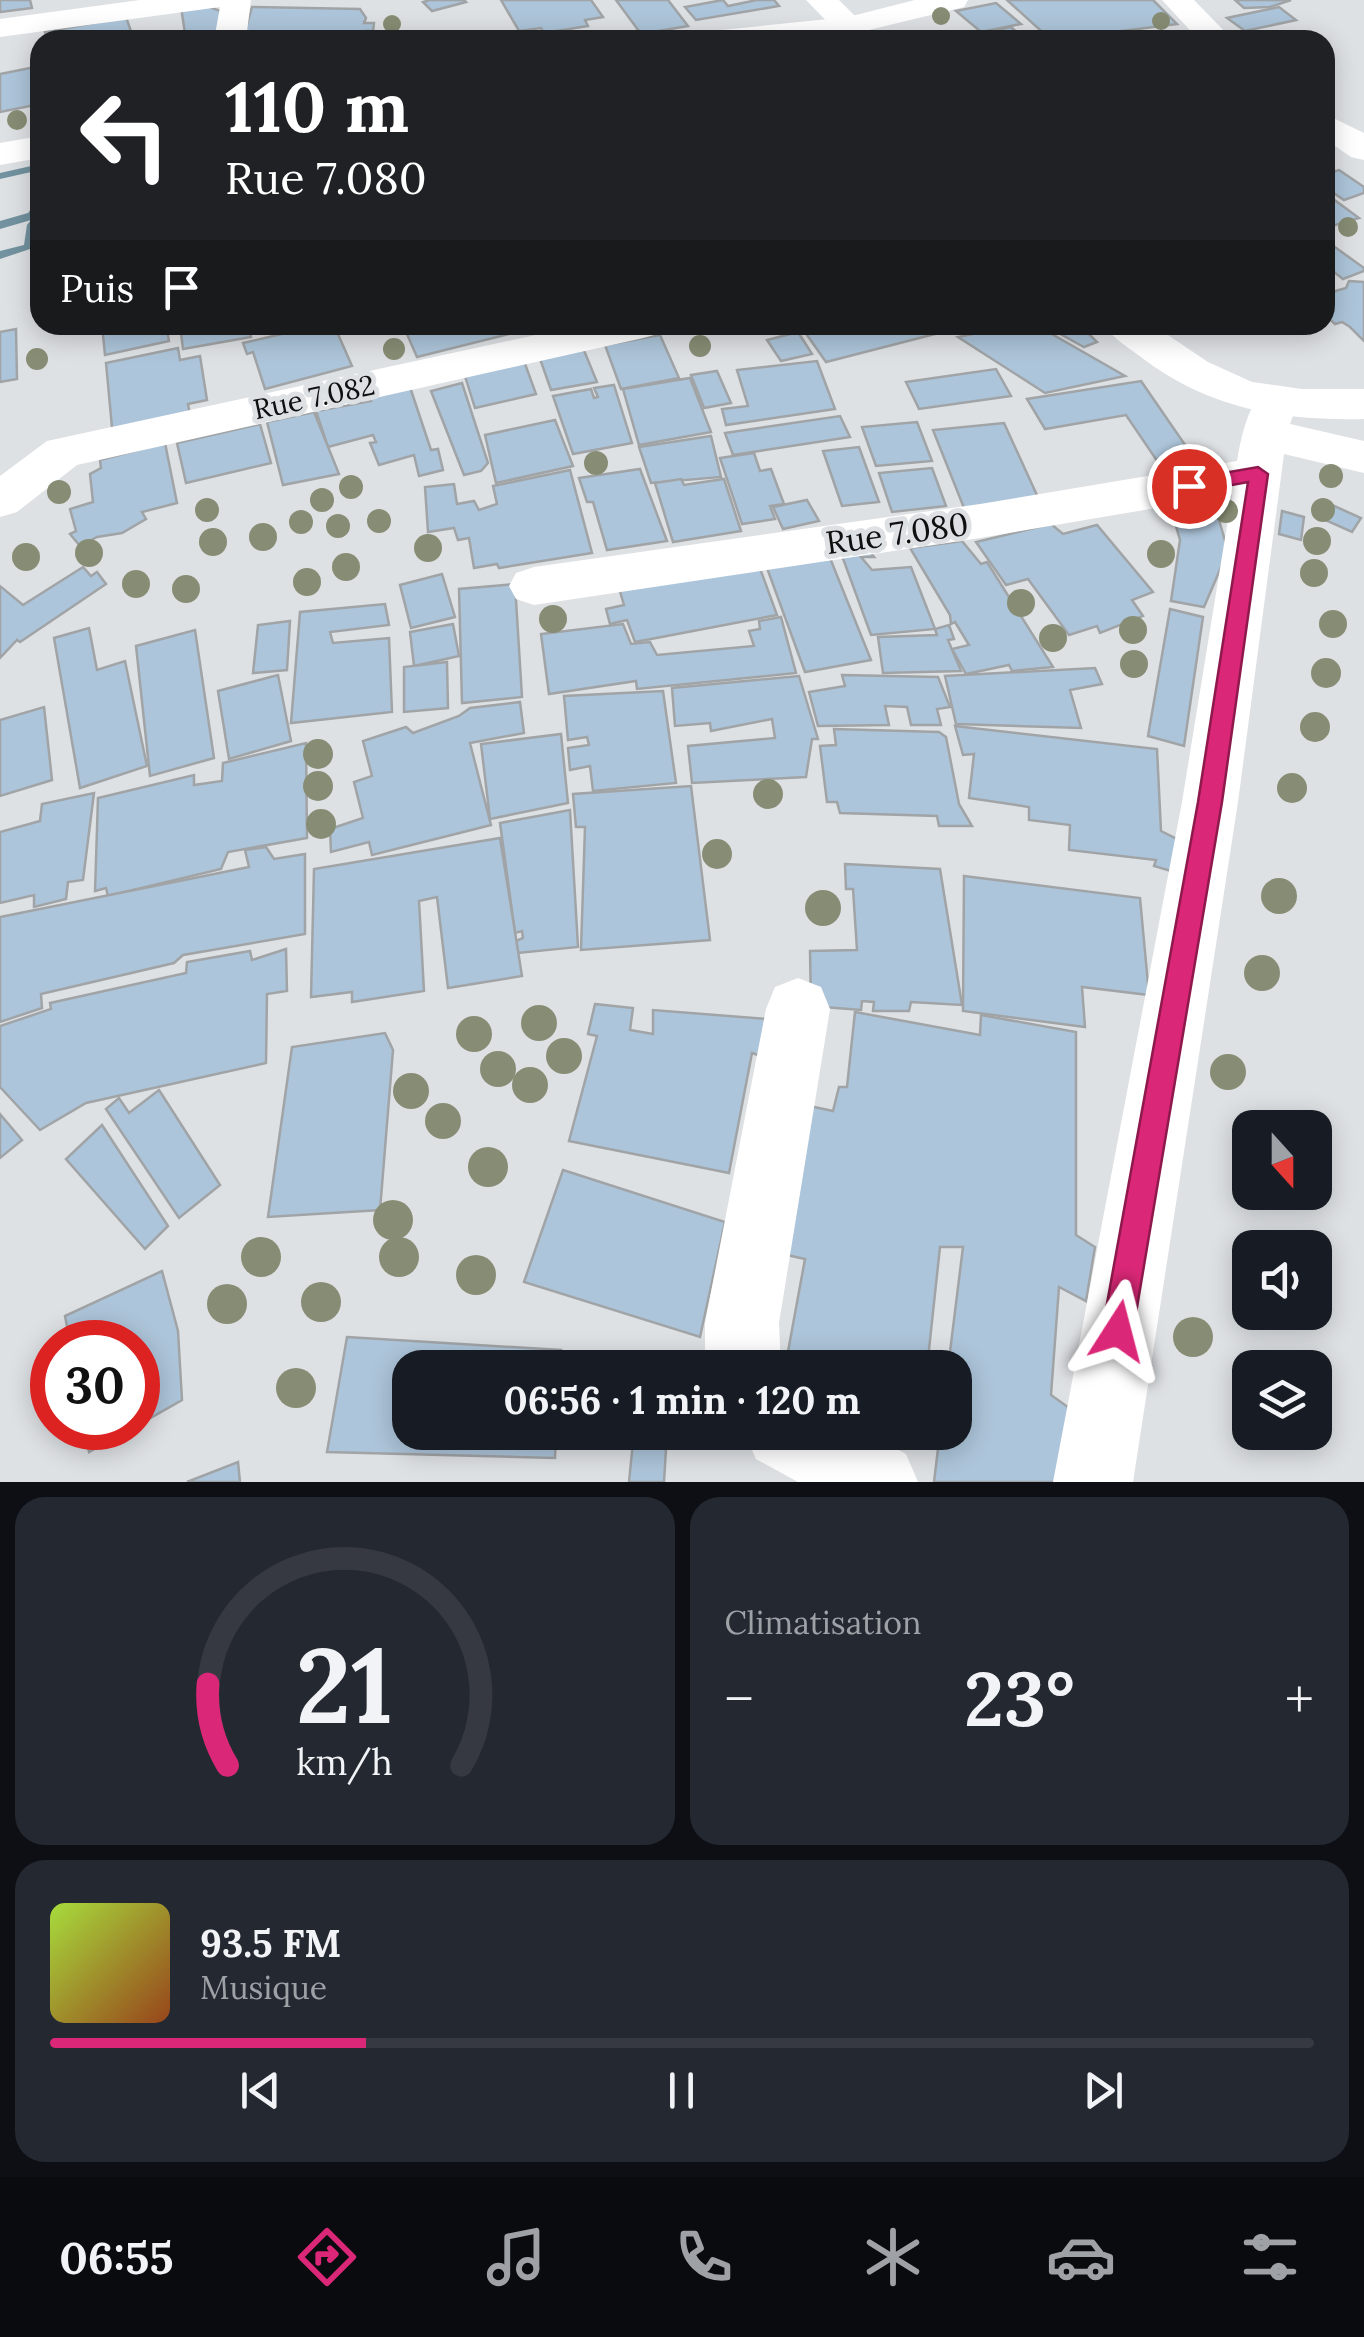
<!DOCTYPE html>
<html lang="fr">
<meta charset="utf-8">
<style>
body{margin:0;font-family:Lora,serif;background:#242831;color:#f1f3f6;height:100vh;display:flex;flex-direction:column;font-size:38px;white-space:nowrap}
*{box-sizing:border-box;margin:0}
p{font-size:32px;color:#9ea1a6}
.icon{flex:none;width:55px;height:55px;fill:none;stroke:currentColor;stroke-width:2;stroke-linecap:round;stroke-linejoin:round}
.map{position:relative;height:1482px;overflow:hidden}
.details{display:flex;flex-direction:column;gap:15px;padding:15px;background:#0d0f14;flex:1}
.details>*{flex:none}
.guide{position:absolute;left:30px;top:30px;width:1305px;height:305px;border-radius:30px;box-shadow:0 5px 25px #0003;background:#202124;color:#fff;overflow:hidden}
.needle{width:65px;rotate:159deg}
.fabs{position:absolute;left:1232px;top:1110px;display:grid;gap:20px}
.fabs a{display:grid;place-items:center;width:100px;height:100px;border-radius:20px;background:#171b24;box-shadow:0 5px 25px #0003;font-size:50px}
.speed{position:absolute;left:30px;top:1320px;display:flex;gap:20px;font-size:50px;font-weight:700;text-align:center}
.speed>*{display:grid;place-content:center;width:130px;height:130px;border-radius:50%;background:#171b24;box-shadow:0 5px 25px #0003;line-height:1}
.speed .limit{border:15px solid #d22;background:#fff;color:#111}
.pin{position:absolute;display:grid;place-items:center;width:85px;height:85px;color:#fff;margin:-42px;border:5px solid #fff;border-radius:50%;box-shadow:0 2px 10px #0007}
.me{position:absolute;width:110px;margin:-55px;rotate:9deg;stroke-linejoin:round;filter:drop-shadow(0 0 8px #0008)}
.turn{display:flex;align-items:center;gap:35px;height:210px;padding:0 30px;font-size:45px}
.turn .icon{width:130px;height:130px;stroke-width:2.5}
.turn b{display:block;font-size:70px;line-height:85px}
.then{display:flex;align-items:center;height:95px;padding:0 30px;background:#0003;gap:20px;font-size:38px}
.big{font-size:75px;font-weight:700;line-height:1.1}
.details .widget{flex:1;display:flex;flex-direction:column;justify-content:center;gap:15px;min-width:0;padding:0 35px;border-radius:30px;background:#242831}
.details .dial{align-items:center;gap:0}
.dial svg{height:260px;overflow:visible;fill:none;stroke:#363941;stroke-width:7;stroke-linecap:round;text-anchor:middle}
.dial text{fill:#f1f3f6;stroke:none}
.song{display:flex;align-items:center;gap:30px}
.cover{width:120px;height:120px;border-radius:15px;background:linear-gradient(135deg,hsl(80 70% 55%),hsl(20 70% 35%))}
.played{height:10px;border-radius:5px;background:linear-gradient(90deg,#db2777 25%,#363941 25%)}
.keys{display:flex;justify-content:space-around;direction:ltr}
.heat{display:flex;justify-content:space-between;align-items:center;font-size:55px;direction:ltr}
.details .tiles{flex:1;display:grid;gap:15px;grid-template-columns:1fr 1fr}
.widget:last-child{grid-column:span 2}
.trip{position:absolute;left:392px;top:1350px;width:580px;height:100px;border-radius:30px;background:#171b24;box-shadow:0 5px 25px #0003;font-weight:700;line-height:100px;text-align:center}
.menu{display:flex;height:160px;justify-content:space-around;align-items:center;background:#090b0e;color:#9ea1a6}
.menu .icon{width:70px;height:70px}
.menu .current{color:#db2777}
.menu b{font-size:45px;color:#f1f3f6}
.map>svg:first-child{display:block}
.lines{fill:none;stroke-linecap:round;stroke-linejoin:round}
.stream{fill:#72929f;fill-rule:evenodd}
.building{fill:#adc5da;stroke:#a1a4a6;stroke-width:2.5}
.minor{fill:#fff;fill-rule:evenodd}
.major{fill:#fff;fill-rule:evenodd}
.tree{fill:#878d74}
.route{fill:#db2777;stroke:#8e194d;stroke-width:2.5}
.labels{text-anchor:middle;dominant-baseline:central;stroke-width:10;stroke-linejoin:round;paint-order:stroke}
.far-street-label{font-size:28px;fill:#0e0f0f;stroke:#dee1e4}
.street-label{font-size:32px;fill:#0e0f0f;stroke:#dee1e4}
</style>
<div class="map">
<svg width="1364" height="1482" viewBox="0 0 1364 1482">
<rect width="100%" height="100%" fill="#dee1e4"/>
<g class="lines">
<g class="stream">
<path d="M40 164V170L0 179V173Z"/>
<path d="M35 204H40L36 247 0 259V251L24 245 27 225 31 220 0 229V221L28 213Z"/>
</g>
</g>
<g class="building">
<path d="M0 0H30L32 8 0 12Z"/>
<path d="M430 0H464L466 2 432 11 423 2Z"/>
<path d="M501 0H591L603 17 585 20 588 26 544 33 541 28 519 31Z"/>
<path d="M616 0H668L688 26 641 34Z"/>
<path d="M723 0 728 6 757 0H774L779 6 696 20 685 7Z"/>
<path d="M1007 0H1153L1177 24 1051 40Z"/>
<path d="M1235 0H1291L1270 7 1244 8Z"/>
<path d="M199 3 223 12 215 40H186L181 7Z"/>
<path d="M996 3 1021 24 981 32 956 11Z"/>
<path d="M252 7 360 9 366 18 364 23H374L373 31H366L365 40 243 39Z"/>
<path d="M1279 7 1296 20 1245 31 1227 18Z"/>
<path d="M126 17 134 40H47L45 32Z"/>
<path d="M1011 27 1022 37 1032 35 1038 40H984L977 34Z"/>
<path d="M40 66V104L0 112V74Z"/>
<path d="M1339 170 1364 187V193L1344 200 1325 187V174Z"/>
<path d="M1325 193 1359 218 1325 228Z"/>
<path d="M1325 240 1364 268V271L1343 279 1325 265Z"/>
<path d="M1349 281 1364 282V341L1350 327 1342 322 1335 324 1325 315V294L1346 288Z"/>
<path d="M102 325H166L169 341 105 355Z"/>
<path d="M180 325H249L251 337 183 349Z"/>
<path d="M320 325H334L352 366 265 389 253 352 247 354 243 343Z"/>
<path d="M403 325H510L513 333 417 357Z"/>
<path d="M800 325H928L935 334 826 362Z"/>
<path d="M1015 325H1036L1125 376 1045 393 958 337Z"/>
<path d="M1044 325H1080L1097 342 1084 347Z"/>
<path d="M16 329 17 379 0 382V332Z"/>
<path d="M798 332 812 354 781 361 767 340Z"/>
<path d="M660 335 679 378 621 389 605 345Z"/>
<path d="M178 348 180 360 200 356 207 400 188 404 191 422 113 438 106 363Z"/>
<path d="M583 348 597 382 551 390 539 356Z"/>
<path d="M524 361 536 394 475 408 464 373Z"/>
<path d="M817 361 835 409 726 425 722 409 748 406 737 370Z"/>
<path d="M996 369 1011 396 919 409 906 382Z"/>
<path d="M717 371 731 403 704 408 691 375Z"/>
<path d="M690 378 711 432 639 445 623 389Z"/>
<path d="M1141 381 1201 468 1166 474 1126 415 1045 429 1027 399Z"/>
<path d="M462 383 488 463 481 471 464 475 431 391Z"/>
<path d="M614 385 632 443 573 454 553 396 591 389 594 398 598 397 594 388Z"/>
<path d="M410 387 431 450 438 449 443 470 419 476 414 455 379 465 370 443 376 442 373 435 328 447 316 411 371 401 370 397Z"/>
<path d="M314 412 339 474 283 485 267 422Z"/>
<path d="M840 416 850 437 733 455 725 433Z"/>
<path d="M555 420 573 466 496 483 485 435Z"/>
<path d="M917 422 932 461 876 466 862 427Z"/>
<path d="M1004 423 1041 504 966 513 933 430Z"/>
<path d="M260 424 271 463 186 483 177 443Z"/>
<path d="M711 436 721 477 651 483 639 447Z"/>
<path d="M165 443 177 503 142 512 146 519 122 533 97 537 80 546 70 534 76 531 70 509 93 502 90 474 101 468 100 460Z"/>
<path d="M859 447 879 502 842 506 823 451Z"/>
<path d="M754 453 760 471 771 469 784 504 770 506 775 519 742 524 720 458Z"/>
<path d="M932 468 946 506 892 512 879 473Z"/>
<path d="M640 469 667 541 607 550 593 502H587L579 478Z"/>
<path d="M570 470 592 553 499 568 497 564 474 568 469 538 458 540 454 528 428 532 425 487 454 484 457 504 474 501 479 510 497 504 493 486Z"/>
<path d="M681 479 684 485 724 479 741 531 673 542 655 483Z"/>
<path d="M1212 496 1228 551 1204 607 1171 601 1180 540 1169 502Z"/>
<path d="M807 500 819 521 783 529 773 507Z"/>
<path d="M1332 505 1361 518 1352 532 1323 519Z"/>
<path d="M1282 511 1304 517 1301 540 1279 534Z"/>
<path d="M1051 524 1063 534 1097 525 1153 592 1132 600 1143 616 1100 633 1097 626 1069 635 1028 579 1006 585 976 542Z"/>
<path d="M962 541 981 564 987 562 1053 667 1012 671 1009 665 966 674 952 649 969 645 955 622 951 624 950 615 910 548Z"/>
<path d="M868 550 874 557H861L872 570 911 567 935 629 871 635 841 553Z"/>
<path d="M830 558 871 660 805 672 767 568Z"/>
<path d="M758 563 777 615 635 642 627 620 610 624 606 609 624 605 619 588Z"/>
<path d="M83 567 91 576 97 572 106 584 20 642 17 640 0 658V586L23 605Z"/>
<path d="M442 574 455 617 411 628 400 585Z"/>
<path d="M515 584 522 697 462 703 459 589Z"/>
<path d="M385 604 389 625 330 632 333 643 389 638 392 712 291 723 300 612Z"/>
<path d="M1170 609 1203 617 1184 746 1148 736Z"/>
<path d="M781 617 796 673 637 689 636 681 549 694 541 634 623 624 631 644 650 642 657 655 754 646 749 631 760 629 759 621Z"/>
<path d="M290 621 287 670 253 673 258 625Z"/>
<path d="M453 624 459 656 414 666 410 632Z"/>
<path d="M949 625 954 639 948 640 961 671 883 673 878 637 937 635 935 629Z"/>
<path d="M89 628 97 670 125 661 147 766 80 788 54 638Z"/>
<path d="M195 630 214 758 150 776 136 646Z"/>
<path d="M447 662 448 708 404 712V667Z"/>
<path d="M1095 668 1102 684 1070 690 1081 728 956 724 945 676Z"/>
<path d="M278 675 291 741 229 759 218 691Z"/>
<path d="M842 675 938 677 950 707 937 709 941 725H911L907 707 885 706 889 725 818 726 809 692 845 686Z"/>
<path d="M799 676 818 739H812L806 777 692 783 688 746 775 738 772 719 711 731 710 723 675 726 672 688Z"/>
<path d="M663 691 676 783 593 791 590 766 570 770 568 748 589 745 587 737 568 740 564 696Z"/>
<path d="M520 702 524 733 470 743 491 825 372 855 369 842 331 852 330 829 363 818 354 782 372 776 363 741 406 727 413 733 459 716 470 708Z"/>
<path d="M44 707 52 780 0 796V720Z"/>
<path d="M955 726 1157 749 1161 831 1179 840 1174 872 1154 866 1156 860 1069 850 1070 825 1029 820V807L969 798 974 754 963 755Z"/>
<path d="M834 729 939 732 946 737 959 804 972 826H939L937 816 840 813 837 802H827L820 746 836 745Z"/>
<path d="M561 734 568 803 490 819 481 744Z"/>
<path d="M306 743 307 838 228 852 221 869 108 896 106 888 95 891 98 798 194 775V785L222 781 223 763Z"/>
<path d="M691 786 710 940 581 950 585 827H576L573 794Z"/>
<path d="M94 793 83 880 68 882 66 899 34 907V895L0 903V832L40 821 42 804Z"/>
<path d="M570 810 578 947 518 953 516 941 523 938 522 931 515 933 500 823Z"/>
<path d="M500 838 522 976 448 988 437 897 419 901 424 991 352 1002V992L311 997 314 869Z"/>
<path d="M266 847 274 859 305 854V934L183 955 174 963 41 994 42 1008 0 1022V917L249 867 245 850Z"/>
<path d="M845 864 940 869 962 1005 911 1002 909 1011H873L874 1002 862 1001 861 1010 811 1006 810 951 857 950 853 889H846Z"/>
<path d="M964 876 1140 898 1149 995 1082 987 1085 1027 963 1011Z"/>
<path d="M286 949 287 991 267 994 266 1063 86 1103 40 1130 0 1087V1026L51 1009 50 1003 186 973 187 962 250 951 252 960Z"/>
<path d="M595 1004 633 1008 630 1030 653 1034V1010L767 1019 761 1056 752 1053 729 1173 569 1141 597 1036 588 1034Z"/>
<path d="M855 1012 980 1035 981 1015 1076 1032V1235L1095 1247 1086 1301 1059 1287 1051 1395 1072 1410 1063 1482H934L940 1432H955V1368H948L963 1247H940L927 1368H785L805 1259 782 1254 805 1105 833 1111 839 1087H847Z"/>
<path d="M385 1033 393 1050 380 1210 268 1217 292 1047Z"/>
<path d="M159 1090 220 1185 179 1218 106 1109 119 1098 129 1113Z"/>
<path d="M0 1114 22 1140 0 1158Z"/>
<path d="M102 1125 168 1226 145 1249 66 1159Z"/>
<path d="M563 1170 725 1222 700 1337 524 1282Z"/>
<path d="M162 1271 178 1331 182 1400 138 1425V1342H70L65 1316Z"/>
<path d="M347 1337 561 1350 560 1368H410V1432H556L555 1458 327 1452Z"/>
<path d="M85 1428H132L89 1452Z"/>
<path d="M634 1432H667L664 1482H629Z"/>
<path d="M238 1462 240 1482H187Z"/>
</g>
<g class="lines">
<g class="minor">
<path d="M140 0H251L246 40H214L220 7 0 37V19Z"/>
<path d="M915 0H968L964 7 848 35 808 40H706L711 33 722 30 848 17Z"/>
<path d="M1162 0H1194L1233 40H1199Z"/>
<path d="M1325 114 1364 133V160L1351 157 1325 139Z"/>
<path d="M40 136V158L0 165V143Z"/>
<path d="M582 325H664L658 334 643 338 77 465 17 512 0 517V476L47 441Z"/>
<path d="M1276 387 1292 392 1298 402 1290 424 1364 441V473L1284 454 1238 802 1133 1482H1053L1182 802 1232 495 980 538 534 605 516 599 509 586 516 573 534 567 980 504 1237 461C1241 436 1247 413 1260 392Z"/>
<path d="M798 978 821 987 830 1009 779 1323 781 1368H705V1323L766 1009 775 987Z"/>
<path d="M744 1432H865L906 1454 918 1482H798L756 1459Z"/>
</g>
<g class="major">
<path d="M806 0H839L879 40H845Z"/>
<path d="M1104 325H1153L1208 362 1252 382 1302 389H1364V419C1283 421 1211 409 1145 360 1131 349 1114 340 1104 325Z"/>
</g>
</g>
<g class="tree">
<circle cx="941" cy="16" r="9"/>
<circle cx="1161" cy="21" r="9"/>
<circle cx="392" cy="24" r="9"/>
<circle cx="17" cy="120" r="10"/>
<circle cx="1348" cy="227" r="10"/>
<circle cx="700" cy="346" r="11"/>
<circle cx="394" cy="349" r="11"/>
<circle cx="37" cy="359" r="11"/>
<circle cx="596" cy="463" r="12"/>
<circle cx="1331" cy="476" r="12"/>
<circle cx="351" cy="487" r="12"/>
<circle cx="59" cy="492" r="12"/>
<circle cx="322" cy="500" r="12"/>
<circle cx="207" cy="510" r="12"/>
<circle cx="1323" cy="510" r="12"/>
<circle cx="1226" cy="511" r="12"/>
<circle cx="379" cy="521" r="12"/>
<circle cx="301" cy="522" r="12"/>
<circle cx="338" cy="526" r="12"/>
<circle cx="263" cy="537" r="14"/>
<circle cx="1317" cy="541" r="14"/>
<circle cx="213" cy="542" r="14"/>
<circle cx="428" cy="548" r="14"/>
<circle cx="89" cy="553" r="14"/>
<circle cx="1161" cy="554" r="14"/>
<circle cx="26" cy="557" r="14"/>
<circle cx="346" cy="567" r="14"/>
<circle cx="1314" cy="573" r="14"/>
<circle cx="307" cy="582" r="14"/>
<circle cx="136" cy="584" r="14"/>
<circle cx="186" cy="589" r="14"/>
<circle cx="1021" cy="603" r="14"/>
<circle cx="553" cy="619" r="14"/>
<circle cx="1333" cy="624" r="14"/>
<circle cx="1133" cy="630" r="14"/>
<circle cx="1053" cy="638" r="14"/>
<circle cx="1134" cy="664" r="14"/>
<circle cx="1326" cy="673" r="15"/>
<circle cx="1315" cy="727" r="15"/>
<circle cx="318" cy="754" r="15"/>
<circle cx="318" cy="786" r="15"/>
<circle cx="1292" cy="788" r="15"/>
<circle cx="768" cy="794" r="15"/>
<circle cx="321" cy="824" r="15"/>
<circle cx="717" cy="854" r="15"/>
<circle cx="1279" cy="896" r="18"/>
<circle cx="823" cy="908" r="18"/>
<circle cx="1262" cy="973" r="18"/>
<circle cx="539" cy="1023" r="18"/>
<circle cx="474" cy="1034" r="18"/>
<circle cx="564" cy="1056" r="18"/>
<circle cx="498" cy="1069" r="18"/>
<circle cx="1228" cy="1072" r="18"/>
<circle cx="530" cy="1085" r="18"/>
<circle cx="411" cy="1091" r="18"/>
<circle cx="443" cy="1121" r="18"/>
<circle cx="488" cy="1167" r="20"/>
<circle cx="393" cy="1220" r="20"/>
<circle cx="261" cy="1257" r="20"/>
<circle cx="399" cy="1257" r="20"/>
<circle cx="476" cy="1275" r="20"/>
<circle cx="321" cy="1302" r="20"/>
<circle cx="227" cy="1304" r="20"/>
<circle cx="1193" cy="1337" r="20"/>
<circle cx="296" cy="1388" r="20"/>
</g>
<path class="route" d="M1258 467 1268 474 1222 802 1133 1331 1129 1342 1118 1346 1107 1342 1102 1331 1198 802 1248 482 1189 493 1179 486 1189 479Z"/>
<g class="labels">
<g class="far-street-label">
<text transform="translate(314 397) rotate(-12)">Rue 7.082</text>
</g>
<g class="street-label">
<text transform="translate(897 533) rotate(-8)">Rue 7.080</text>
</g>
</g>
</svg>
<div class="fabs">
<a><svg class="needle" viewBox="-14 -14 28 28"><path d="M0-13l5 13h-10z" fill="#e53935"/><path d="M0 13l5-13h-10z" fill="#9ea1a6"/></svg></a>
<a><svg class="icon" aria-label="sound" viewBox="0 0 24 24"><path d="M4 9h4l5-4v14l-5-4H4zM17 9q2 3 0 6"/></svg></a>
<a><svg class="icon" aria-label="layers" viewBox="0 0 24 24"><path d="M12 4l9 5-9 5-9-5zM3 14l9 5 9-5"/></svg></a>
</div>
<div class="speed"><div class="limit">30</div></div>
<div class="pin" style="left:1189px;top:486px;background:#d93025"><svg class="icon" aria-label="arrive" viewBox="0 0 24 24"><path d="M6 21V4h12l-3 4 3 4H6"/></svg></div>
<svg class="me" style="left:1118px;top:1331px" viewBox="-20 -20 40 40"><path d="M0-17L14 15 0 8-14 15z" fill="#db2777" stroke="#fff" stroke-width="4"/></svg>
<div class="trip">06:56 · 1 min · 120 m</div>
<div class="guide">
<div class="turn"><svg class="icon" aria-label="left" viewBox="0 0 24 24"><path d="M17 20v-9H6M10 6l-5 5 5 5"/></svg><div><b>110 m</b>Rue 7.080</div></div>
<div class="then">Puis<svg class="icon" aria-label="arrive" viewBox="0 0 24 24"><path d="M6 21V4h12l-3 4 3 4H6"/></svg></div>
</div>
</div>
<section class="details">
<div class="tiles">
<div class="widget dial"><svg viewBox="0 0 100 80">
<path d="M14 69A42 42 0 1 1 86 69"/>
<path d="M14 69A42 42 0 0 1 8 44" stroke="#db2777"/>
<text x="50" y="56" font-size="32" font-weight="700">21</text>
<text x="50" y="72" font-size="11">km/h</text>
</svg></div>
<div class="widget"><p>Climatisation</p>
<div class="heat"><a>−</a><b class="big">23°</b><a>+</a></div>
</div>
<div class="widget">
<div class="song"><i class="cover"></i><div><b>93.5 FM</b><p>Musique</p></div></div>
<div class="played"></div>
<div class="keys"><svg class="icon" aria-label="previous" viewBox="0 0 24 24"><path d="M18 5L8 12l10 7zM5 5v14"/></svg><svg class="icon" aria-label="pause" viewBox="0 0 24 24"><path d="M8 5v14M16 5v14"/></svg><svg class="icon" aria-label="next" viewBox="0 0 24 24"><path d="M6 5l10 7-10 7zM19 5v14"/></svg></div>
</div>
</div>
</section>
<nav class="menu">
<b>06:55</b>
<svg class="icon current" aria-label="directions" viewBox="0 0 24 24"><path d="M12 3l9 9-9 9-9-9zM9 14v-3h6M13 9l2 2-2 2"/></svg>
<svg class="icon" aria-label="music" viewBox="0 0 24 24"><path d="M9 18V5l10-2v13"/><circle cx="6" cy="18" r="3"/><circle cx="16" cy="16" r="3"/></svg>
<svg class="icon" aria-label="phone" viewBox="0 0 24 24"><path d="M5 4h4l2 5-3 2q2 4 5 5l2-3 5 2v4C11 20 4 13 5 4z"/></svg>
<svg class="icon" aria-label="climate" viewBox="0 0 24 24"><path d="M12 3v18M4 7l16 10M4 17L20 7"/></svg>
<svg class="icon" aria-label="car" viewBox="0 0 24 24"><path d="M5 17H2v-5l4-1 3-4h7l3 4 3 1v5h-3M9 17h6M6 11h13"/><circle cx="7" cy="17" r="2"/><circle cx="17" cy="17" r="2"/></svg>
<svg class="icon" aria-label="filters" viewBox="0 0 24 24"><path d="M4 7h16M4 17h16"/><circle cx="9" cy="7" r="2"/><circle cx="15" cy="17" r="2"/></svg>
</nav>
